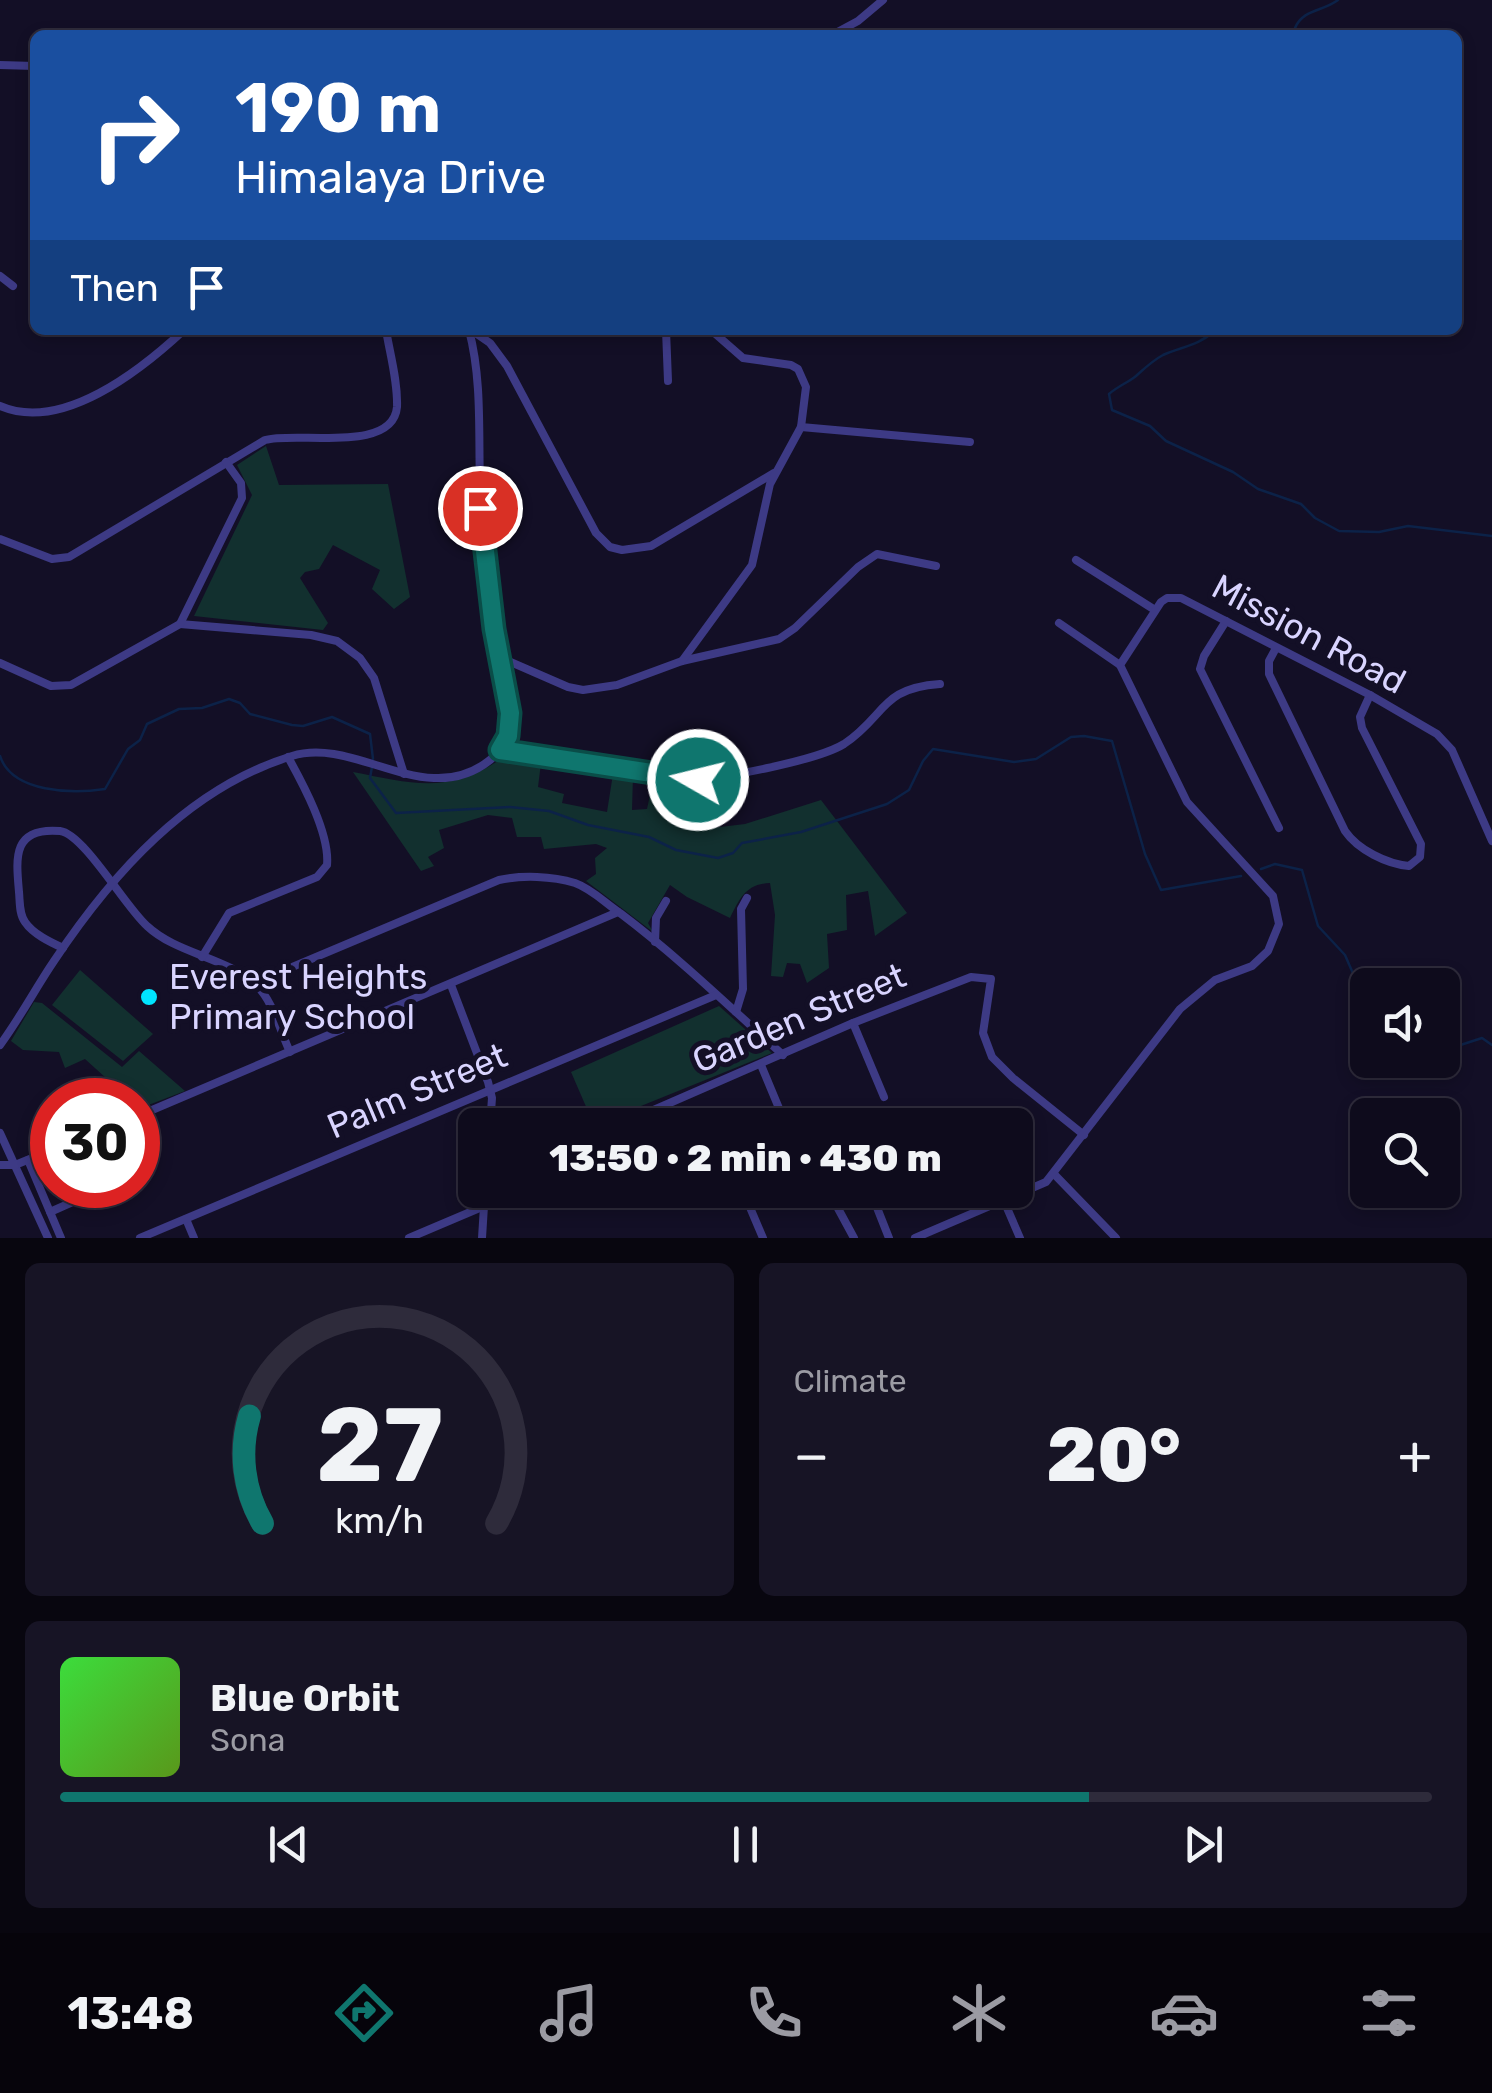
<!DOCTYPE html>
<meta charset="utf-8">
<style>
body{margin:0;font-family:Rubik,sans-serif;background:#171425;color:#f1f3f6;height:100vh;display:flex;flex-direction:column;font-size:38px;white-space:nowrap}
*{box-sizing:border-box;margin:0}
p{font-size:32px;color:#9b9ba3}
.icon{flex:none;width:55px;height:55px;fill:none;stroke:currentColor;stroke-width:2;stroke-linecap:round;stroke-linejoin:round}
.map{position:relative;height:1238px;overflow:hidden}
.side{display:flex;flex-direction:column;gap:25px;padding:25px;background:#08060f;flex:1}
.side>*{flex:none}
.top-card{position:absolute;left:30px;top:30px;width:1432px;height:305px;border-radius:15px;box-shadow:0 5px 15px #0003,0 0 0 2px #2e2b3b;background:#1a4fa0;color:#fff;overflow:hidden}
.fabs{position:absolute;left:1350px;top:968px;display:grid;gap:20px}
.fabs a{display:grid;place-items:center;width:110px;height:110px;border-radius:15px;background:#0e0b1c;box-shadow:0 5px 15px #0003,0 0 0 2px #2e2b3b;font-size:50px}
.speed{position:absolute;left:30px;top:1078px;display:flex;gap:20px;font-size:50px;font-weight:700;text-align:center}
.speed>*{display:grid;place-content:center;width:130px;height:130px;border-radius:50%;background:#0e0b1c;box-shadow:0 5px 15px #0003,0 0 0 2px #2e2b3b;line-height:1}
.speed .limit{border:15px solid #d22;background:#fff;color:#111}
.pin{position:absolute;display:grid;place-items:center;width:85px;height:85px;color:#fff;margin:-42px;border:5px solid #fff;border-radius:50%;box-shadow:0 2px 10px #0007}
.me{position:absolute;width:110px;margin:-55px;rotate:278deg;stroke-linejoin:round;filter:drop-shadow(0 0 8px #0008)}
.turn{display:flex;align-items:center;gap:35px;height:210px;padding:0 40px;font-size:45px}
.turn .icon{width:130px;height:130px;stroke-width:2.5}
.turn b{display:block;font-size:70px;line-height:85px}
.then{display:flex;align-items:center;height:95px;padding:0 40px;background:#0003;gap:20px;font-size:38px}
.big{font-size:75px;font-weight:800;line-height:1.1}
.side .card{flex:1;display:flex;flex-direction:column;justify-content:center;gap:15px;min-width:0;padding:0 35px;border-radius:15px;background:#171425}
.side .dial{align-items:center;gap:0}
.dial svg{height:260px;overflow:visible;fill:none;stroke:#2e2b3b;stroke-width:7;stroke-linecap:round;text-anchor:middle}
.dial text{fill:#f1f3f6;stroke:none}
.song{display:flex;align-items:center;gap:30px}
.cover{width:120px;height:120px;border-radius:15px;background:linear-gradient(135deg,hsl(120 70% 55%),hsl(90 70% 35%))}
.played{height:10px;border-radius:5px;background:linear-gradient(90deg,#0f766e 75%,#2e2b3b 75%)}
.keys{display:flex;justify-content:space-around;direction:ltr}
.heat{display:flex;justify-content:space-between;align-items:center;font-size:55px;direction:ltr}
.side .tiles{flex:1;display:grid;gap:25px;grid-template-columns:1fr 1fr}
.card:last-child{grid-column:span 2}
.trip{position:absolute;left:458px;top:1108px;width:575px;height:100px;border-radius:15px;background:#0e0b1c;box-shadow:0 5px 15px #0003,0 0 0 2px #2e2b3b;font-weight:800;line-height:100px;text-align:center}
.menu{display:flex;height:160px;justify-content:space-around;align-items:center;background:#06040b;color:#9b9ba3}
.menu .icon{width:70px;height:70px}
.menu .current{color:#0f766e}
.menu b{font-size:45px;color:#f1f3f6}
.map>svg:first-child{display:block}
.green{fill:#12302f}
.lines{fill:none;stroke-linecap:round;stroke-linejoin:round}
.stream{stroke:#0c2248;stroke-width:2.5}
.minor{stroke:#3d3a85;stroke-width:8}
.route-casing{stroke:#0a4d48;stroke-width:25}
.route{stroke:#0f766e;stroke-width:18}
.poi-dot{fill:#00e5ff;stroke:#130f26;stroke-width:4}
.labels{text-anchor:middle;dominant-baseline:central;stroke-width:10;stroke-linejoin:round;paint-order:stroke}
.street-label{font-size:35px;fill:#d9d4ff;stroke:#130f26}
.poi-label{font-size:35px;fill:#d9d4ff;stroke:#130f26;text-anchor:start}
</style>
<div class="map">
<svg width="1492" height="1238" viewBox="0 0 1492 1238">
<rect width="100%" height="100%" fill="#130f26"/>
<g class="green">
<path d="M266 446 279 485 388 484 410 597 394 609 372 589 380 570 333 545 319 569 305 572 300 578 328 623 323 630 194 616 252 495 237 465Z"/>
<path d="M505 756 541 763 538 787 564 794 562 803 607 812 613 774 633 776 632 810 647 809 653 781 705 787 712 828 745 824 821 800 907 913 875 936 868 891 846 895 847 930 827 934 829 968 807 983 800 964 787 963 783 977 771 976 775 915 770 883C746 884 740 898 730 918L687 897 670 885 648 923 653 932 586 881 596 874 595 858 607 848 596 844 544 849 541 837H517L512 818 488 815 439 830 444 848 428 857 434 866 421 871 353 772C414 784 451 795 505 756Z"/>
<path d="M80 970 153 1034 123 1061 52 1005Z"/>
<path d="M34 1002 42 1003 122 1067 139 1051 185 1091 138 1109V1100H123L106 1078 85 1059 65 1068 59 1052 23 1050 11 1041Z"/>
<path d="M719 1006 772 1053 594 1125 571 1072Z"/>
</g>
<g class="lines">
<g class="stream">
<path d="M1302 35 1295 28C1303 9 1322 12 1338 0"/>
<path d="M1215 330C1199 346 1183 346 1163 355 1152 361 1145 368 1136 376 1129 382 1118 386 1109 394L1112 410 1150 426 1166 441 1233 472 1258 489 1301 504 1315 518 1339 531 1379 532 1408 526 1492 536"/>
<path d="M0 756C12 793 73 794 105 789L128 749 140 740 147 724 179 709 202 708 229 699 240 703 250 714 292 725 303 726 332 717 370 734 373 759"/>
<path d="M372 767 370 778 396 813 510 807 549 811 588 825 649 837 676 850 718 858 733 853 742 843 801 832 887 804 909 790 923 761 933 749 1014 762 1036 759 1071 737 1084 736 1112 741 1145 854 1161 890 1241 876"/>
<path d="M1261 869 1275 864 1302 870 1318 926 1345 955 1368 1008"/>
<path d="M1442 1051 1482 1038 1492 1045"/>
</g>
<g class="minor">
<path d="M832 35 858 21 883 0"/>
<path d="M0 65 35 66"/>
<path d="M0 276 13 286"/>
<path d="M471 330 490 343 507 366 596 533 610 547 622 550 651 546 774 473"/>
<path d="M666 330 668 381"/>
<path d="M0 406C62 433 141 370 184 330"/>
<path d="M801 427 970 442"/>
<path d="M0 539 52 559 69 557 265 440C296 431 393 454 397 407 398 382 390 354 386 330"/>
<path d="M1076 560 1155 610"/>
<path d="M1226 621 1204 656 1200 669 1279 828"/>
<path d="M1059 623 1120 665"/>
<path d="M180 624 311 635 337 641 360 658 374 678 404 774"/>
<path d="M1276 648 1269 661V674L1345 831C1358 850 1387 864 1409 866L1420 857 1421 844 1362 728 1360 717 1370 695"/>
<path d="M499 657 568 687 583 690 617 685 682 661 779 639 795 628 858 567 877 554 936 566"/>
<path d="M682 661 752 565 770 484 801 427 806 387 798 369 791 365 743 358 711 330"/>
<path d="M0 663 51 686 71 685 180 624 242 498 241 483 226 462"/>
<path d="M500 750 685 779C716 781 818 760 844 744 886 716 880 688 940 684"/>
<path d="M655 942 656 918 666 901"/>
<path d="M63 948C50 942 33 934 25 922 19 914 20 902 19 892 16 858 12 827 60 831 84 834 126 908 147 926 177 954 225 957 255 984 273 1000 280 1031 290 1052"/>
<path d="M202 957 229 913 317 877 327 865C330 834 303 784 288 757"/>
<path d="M254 983 499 880C522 875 552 876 575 883 592 889 605 903 620 913 677 956 730 1007 783 1055"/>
<path d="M451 985 488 1082 492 1098 490 1125"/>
<path d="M736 1012 743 989 741 909 747 898"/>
<path d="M853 1023 884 1097"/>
<path d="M0 1045C20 1018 35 989 54 961 112 874 188 788 292 756 356 736 426 811 490 760 505 748 511 732 510 713 497 645 484 576 481 507 477 448 484 387 469 330"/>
<path d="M761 1065 786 1125"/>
<path d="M138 1116 618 912"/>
<path d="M634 1125 649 1112 853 1023 971 977 991 979 983 1033 992 1057 1013 1078 1084 1135"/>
<path d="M0 1133 48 1238"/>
<path d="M28 1160 61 1238"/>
<path d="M0 1165H15L52 1150"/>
<path d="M1054 1174 1116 1238"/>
<path d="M828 1190 854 1238"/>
<path d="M743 1191 763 1238"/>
<path d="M872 1195 889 1238"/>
<path d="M1004 1201 1020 1238"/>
<path d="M50 1212 111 1185"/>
<path d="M186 1219 194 1238"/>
<path d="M140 1238 716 995"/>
<path d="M409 1238 522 1190"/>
<path d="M482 1238 485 1190"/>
<path d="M915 1238 1046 1182 1180 1009 1215 980 1252 966 1268 951 1279 924 1273 896 1187 802 1120 665 1161 602 1167 598H1181L1370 695 1437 734 1452 750 1492 841"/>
</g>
</g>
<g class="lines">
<g class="route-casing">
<path id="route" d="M480 508 494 629 510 713 508 736 500 750 698 780"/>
</g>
<use href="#route" class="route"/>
</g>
<circle class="poi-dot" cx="149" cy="997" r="10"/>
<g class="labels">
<g class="street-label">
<text transform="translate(1309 634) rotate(28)">Mission Road</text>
<text transform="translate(799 1018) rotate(-23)">Garden Street</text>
<text transform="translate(417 1091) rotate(-23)">Palm Street</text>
</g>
<g class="poi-label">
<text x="169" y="977">Everest Heights<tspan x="169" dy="40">Primary School</tspan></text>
</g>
</g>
</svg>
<div class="fabs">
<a><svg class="icon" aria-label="sound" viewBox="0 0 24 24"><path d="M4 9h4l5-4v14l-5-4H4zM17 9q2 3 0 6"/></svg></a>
<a><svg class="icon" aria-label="search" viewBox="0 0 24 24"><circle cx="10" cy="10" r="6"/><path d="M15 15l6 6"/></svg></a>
</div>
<div class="speed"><div class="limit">30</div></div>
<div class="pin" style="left:480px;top:508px;background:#d93025"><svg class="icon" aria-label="arrive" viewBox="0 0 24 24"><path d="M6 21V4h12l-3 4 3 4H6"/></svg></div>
<svg class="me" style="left:698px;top:780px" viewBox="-20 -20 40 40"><circle r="17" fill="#0f766e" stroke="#fff" stroke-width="3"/><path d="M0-11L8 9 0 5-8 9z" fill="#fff"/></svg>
<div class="trip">13:50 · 2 min · 430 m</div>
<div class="top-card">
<div class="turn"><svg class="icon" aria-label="right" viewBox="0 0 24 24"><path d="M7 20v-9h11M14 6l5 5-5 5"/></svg><div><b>190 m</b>Himalaya Drive</div></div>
<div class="then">Then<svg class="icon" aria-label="arrive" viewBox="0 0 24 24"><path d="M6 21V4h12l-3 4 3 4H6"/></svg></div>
</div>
</div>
<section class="side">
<div class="tiles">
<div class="card dial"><svg viewBox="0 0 100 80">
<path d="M14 69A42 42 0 1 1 86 69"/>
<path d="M14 69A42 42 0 0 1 10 36" stroke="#0f766e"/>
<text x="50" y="56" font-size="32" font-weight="700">27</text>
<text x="50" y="72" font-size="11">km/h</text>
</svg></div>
<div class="card"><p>Climate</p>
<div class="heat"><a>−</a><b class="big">20°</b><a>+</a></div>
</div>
<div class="card">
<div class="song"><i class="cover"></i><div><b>Blue Orbit</b><p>Sona</p></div></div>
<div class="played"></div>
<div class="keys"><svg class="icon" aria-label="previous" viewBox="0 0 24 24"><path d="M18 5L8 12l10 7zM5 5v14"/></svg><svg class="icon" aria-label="pause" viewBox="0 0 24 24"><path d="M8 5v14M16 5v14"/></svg><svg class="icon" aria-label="next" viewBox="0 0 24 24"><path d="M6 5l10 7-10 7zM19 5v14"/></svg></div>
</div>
</div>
</section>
<nav class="menu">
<b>13:48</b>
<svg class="icon current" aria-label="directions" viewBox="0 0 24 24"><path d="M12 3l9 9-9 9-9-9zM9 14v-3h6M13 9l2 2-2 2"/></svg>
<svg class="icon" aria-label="music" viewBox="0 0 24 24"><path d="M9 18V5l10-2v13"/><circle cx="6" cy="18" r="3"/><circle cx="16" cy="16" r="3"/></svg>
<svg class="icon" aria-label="phone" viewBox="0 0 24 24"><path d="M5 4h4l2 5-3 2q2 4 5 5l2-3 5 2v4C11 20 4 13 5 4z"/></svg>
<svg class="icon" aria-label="climate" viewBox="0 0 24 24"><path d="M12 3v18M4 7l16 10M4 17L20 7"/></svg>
<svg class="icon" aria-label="car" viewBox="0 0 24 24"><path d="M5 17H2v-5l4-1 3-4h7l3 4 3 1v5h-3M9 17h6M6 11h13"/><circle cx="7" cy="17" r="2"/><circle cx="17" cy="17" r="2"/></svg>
<svg class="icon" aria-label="filters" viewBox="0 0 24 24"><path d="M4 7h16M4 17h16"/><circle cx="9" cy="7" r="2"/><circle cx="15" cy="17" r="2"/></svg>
</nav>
